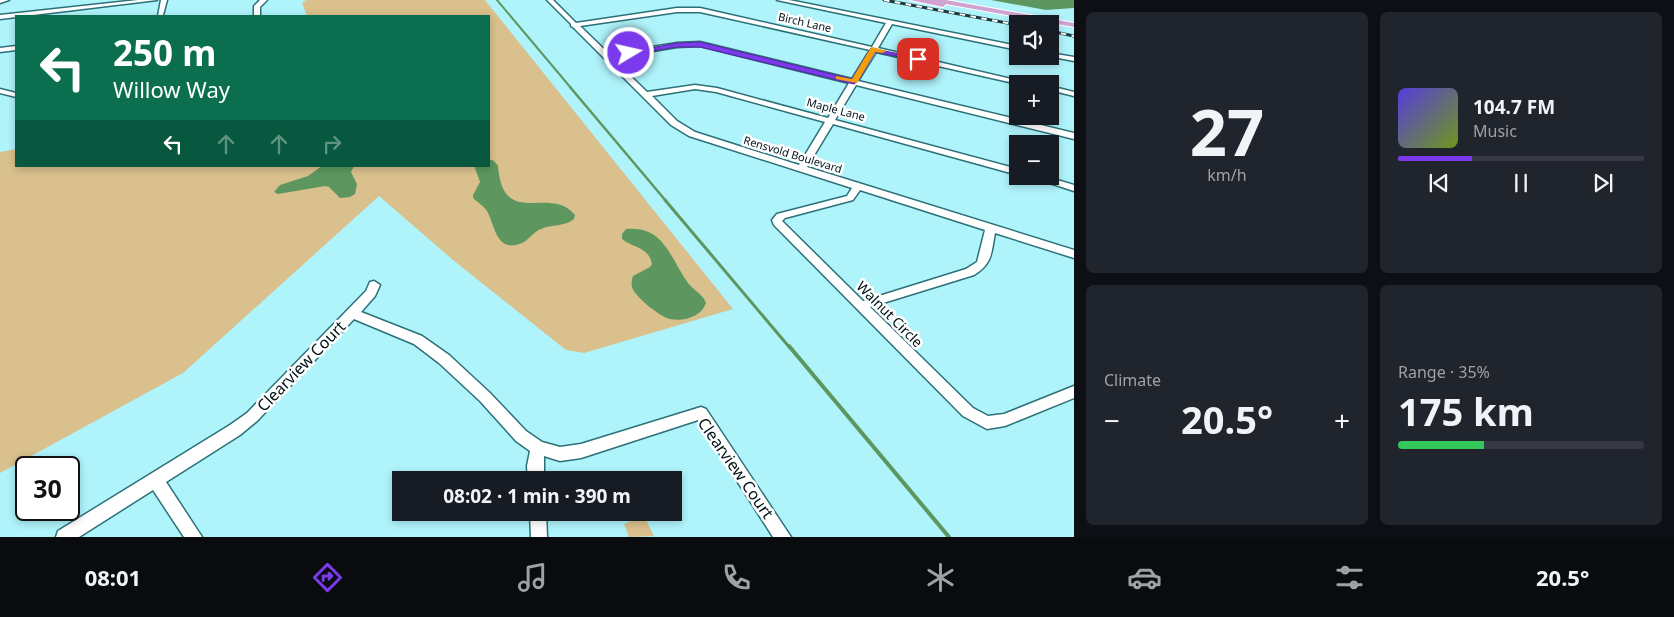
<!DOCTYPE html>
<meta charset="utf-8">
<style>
body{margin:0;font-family:"Noto Sans",sans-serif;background:#20242c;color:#f1f3f6;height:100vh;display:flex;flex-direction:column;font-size:19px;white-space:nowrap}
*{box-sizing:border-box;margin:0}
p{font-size:16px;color:#9ea1a6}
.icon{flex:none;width:28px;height:28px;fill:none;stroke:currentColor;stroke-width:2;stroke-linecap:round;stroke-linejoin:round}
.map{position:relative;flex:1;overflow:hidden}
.side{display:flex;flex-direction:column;gap:12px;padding:12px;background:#0d0f14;width:600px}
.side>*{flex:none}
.banner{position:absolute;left:15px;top:15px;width:475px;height:152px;border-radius:0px;box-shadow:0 2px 8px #0003;background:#0b6e4f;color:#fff;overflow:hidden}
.tools{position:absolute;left:1009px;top:15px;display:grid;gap:10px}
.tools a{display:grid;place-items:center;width:50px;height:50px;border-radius:0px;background:#171b24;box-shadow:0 2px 8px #0003;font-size:25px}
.speed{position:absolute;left:15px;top:456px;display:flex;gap:10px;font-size:25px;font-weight:700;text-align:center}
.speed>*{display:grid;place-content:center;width:65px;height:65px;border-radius:50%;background:#171b24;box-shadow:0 2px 8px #0003;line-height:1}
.speed .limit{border:2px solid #111;border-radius:8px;background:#fff;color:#111}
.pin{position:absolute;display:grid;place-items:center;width:42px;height:42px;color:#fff;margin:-21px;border-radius:10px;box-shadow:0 2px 8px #0006}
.me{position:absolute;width:55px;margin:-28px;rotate:81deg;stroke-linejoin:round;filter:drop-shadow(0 0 4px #0008)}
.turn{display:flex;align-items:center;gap:18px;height:105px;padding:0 15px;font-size:22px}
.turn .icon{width:65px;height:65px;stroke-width:2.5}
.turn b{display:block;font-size:35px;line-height:42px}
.lanes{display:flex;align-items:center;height:48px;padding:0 15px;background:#0003;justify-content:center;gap:25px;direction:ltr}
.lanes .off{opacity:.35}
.big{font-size:38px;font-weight:700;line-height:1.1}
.side .widget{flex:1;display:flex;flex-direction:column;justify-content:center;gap:8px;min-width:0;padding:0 18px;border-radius:8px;background:#20242c}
.side .dial{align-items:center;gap:0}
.dial b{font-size:65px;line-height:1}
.song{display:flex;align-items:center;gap:15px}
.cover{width:60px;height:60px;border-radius:8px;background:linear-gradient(135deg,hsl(250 70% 55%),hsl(80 70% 35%))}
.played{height:5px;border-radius:2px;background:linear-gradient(90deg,#7c3aed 30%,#363941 30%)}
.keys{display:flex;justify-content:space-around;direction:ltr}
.heat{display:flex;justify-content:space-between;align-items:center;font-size:28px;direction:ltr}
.charge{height:8px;border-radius:4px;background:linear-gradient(90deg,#34c759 35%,#363941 0)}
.side .tiles{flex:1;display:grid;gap:12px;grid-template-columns:repeat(2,1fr)}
.trip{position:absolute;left:392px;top:471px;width:290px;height:50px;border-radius:0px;background:#171b24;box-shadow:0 2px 8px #0003;font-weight:700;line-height:50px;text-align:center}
.tabs{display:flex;height:80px;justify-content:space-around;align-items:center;background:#090b0e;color:#9ea1a6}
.tabs .icon{width:35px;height:35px}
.tabs .on{color:#7c3aed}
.tabs b{font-size:22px;color:#f1f3f6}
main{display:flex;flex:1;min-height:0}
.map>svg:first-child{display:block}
.green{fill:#d9c08c}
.water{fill:#5d975f}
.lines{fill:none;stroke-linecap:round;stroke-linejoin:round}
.stream-far3{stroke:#5d975f;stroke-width:2}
.stream-far2{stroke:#5d975f;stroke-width:2.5}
.stream-far1{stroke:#5d975f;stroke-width:3}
.stream{stroke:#5d975f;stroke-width:4}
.minor-casing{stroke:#2c7078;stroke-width:3}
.major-casing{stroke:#fff;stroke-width:2}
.minor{fill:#fff;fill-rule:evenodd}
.major{fill:#d0a3d3;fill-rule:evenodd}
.rail-casing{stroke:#1d383c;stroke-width:3}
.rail{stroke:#fff;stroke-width:2;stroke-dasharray:5.5;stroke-linecap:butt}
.route{fill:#7c3aed;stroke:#51269a}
.slow{fill:#f59e0b}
.labels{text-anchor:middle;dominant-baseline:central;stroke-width:5;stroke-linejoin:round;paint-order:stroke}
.far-street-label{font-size:11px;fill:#001316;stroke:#fff}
.street-label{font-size:14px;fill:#001316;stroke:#fff}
.near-street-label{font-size:16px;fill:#001316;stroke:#fff}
</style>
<main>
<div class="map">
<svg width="1074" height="537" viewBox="0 0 1074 537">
<rect width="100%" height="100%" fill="#aff3fb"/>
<g class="green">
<path d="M306 0H485L733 309 584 353 566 350 453 260 379 196 183 373 0 473V152L16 149V166H489V16H307L302 3Z"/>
<path d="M644 516 654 536 629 537 624 524Z"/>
</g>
<g class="water">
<path d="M991 0H1074V8L1046 10Z"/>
<path d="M489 159 494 161 498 166C503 230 550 184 575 215L574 219C565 227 551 224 541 229 533 232 529 240 522 243 496 254 495 225 487 211 484 206 477 202 473 198V195L480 182 475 168 476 166H489Z"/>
<path d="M322 166H354L351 172 357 184 355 194 350 197 340 198 329 187 325 186 278 194 274 192 280 185 308 176Z"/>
<path d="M626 229C664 225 670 258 688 283 693 290 703 294 706 303 702 316 684 322 670 319 660 317 634 296 632 287 631 283 632 279 633 276L650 267 652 264C649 247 633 248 622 239V234Z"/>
</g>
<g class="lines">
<path class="stream-far3" d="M497 0 571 88"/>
<path class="stream-far2" d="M570 87 666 201"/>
<path class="stream-far1" d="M665 200 790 348"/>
<path class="stream" d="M789 346 949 537"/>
<g class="minor-casing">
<g id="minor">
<path d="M0 0H9L0 3Z"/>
<path d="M138 0H157L0 19V15Z"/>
<path d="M161 0H167L163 15 158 16Z"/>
<path d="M260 0H267L260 7V16H254V6Z"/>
<path d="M547 0H553L576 23 677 8H700L872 47 886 23 777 0H789L1018 46V50L892 24 878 48 1033 84H1018L876 52 858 81 1074 133V139L856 85 835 120 1018 169V175L833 124 807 167 1074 250V258L995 233C991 253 993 263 974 275L870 307 973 408 988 416 1004 414 1074 386V398L1005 426 987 429 963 416 774 225 772 220 777 214 847 196 852 188 689 136 671 125 573 27 571 26V24ZM677 12H700L870 50 852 79 700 42 677 43 609 54 580 26ZM700 46 849 83 828 118 717 88 695 85 647 92 612 58 677 47ZM695 89 716 92 825 122 799 165 695 132 677 121 652 96ZM860 190 985 230 977 262 966 269 863 301 782 221 785 218 853 200Z"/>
<path d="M16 46V50L0 52V48Z"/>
<path d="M1050 53 1074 57V61L1048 56H1050Z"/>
<path d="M1050 86 1074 92V96L1050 90Z"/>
<path d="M0 89 16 93V97L0 93Z"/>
<path d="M1028 176H1044L1074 185V191Z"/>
<path d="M374 281 380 285 375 296 361 312 422 336 449 355 490 393 526 431 542 442 560 447 581 444 701 407 706 409 791 537H773L698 420 581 458 560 461 544 456V480H528L527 466 530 451 516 441 480 401 439 363 414 344 354 319 257 421 240 435 166 482 202 537H184L153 490 79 537H56L58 531 230 425 247 413 366 291 370 282Z"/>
<path d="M530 512H546L547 537H531Z"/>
</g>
</g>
<g class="major-casing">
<path id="major" d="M910 0H946L1074 23V27L946 4 943 7Z"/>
</g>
<use href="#minor" class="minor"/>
<use href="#major" class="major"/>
<g class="rail-casing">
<g id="rail">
<path d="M884 0 1018 25"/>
<path d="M1050 31 1074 36"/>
</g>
</g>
<use href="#rail" class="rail"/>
</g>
<path class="route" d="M700 42 852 79 871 48 922 59 918 61 875 52 858 81 854 84 700 47H677L629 55 625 53 677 43Z"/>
<path class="slow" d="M873 47 886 51 883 53 875 52 857 83 836 79V76L852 79 870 49Z"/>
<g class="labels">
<g class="far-street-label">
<text transform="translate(805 22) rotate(13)">Birch Lane</text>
<text transform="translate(836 109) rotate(15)">Maple Lane</text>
<text transform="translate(793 154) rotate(17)">Rensvold Boulevard</text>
</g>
<g class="street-label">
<text transform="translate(890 314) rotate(45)">Walnut Circle</text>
</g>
<g class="near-street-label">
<text transform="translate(301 366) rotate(-46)">Clearview Court</text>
<text transform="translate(736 468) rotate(55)">Clearview Court</text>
</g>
</g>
</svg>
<div class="tools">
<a><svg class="icon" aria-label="sound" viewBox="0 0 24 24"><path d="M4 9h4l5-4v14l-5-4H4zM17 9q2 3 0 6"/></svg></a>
<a>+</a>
<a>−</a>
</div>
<div class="speed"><div class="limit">30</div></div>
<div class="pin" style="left:918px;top:59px;background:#d93025"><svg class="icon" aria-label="arrive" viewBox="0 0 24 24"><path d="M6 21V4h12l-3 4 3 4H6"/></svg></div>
<svg class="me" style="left:629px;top:53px" viewBox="-20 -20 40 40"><circle r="17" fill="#7c3aed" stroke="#fff" stroke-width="3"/><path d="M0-11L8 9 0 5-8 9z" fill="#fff"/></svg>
<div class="trip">08:02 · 1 min · 390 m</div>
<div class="banner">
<div class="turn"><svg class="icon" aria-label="left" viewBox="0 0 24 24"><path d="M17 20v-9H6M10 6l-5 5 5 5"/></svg><div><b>250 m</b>Willow Way</div></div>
<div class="lanes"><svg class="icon" aria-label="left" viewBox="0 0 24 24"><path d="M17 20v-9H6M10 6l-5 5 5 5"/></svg><svg class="icon off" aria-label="ahead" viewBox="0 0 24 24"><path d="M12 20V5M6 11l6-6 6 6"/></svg><svg class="icon off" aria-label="ahead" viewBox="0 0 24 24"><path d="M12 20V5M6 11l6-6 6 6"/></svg><svg class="icon off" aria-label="right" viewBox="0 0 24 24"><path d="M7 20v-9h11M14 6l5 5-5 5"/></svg></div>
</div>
</div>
<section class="side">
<div class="tiles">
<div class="widget dial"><b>27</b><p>km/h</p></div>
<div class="widget">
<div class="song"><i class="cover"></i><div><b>104.7 FM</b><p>Music</p></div></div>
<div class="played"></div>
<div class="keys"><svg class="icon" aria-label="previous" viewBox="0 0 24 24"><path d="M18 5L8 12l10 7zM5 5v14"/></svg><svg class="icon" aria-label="pause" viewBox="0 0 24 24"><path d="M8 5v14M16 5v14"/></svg><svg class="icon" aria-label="next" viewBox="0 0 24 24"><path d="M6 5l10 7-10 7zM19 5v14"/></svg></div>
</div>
<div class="widget"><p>Climate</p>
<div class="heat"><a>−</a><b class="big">20.5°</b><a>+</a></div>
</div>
<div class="widget"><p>Range · 35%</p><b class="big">175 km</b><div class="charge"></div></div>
</div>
</section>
</main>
<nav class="tabs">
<b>08:01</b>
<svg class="icon on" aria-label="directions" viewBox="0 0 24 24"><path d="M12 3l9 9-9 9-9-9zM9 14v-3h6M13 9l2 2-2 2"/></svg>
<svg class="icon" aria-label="music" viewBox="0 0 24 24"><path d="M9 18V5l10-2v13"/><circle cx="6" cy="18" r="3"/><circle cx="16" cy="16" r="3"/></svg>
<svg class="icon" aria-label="phone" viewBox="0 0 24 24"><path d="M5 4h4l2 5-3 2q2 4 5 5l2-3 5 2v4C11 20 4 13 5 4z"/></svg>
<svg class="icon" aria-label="climate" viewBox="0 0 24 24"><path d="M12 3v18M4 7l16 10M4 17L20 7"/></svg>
<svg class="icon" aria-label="car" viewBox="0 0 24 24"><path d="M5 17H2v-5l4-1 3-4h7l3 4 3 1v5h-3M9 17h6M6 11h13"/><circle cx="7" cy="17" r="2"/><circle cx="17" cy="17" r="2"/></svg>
<svg class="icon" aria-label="filters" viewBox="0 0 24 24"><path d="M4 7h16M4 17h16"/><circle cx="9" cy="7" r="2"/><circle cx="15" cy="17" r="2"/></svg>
<b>20.5°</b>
</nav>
